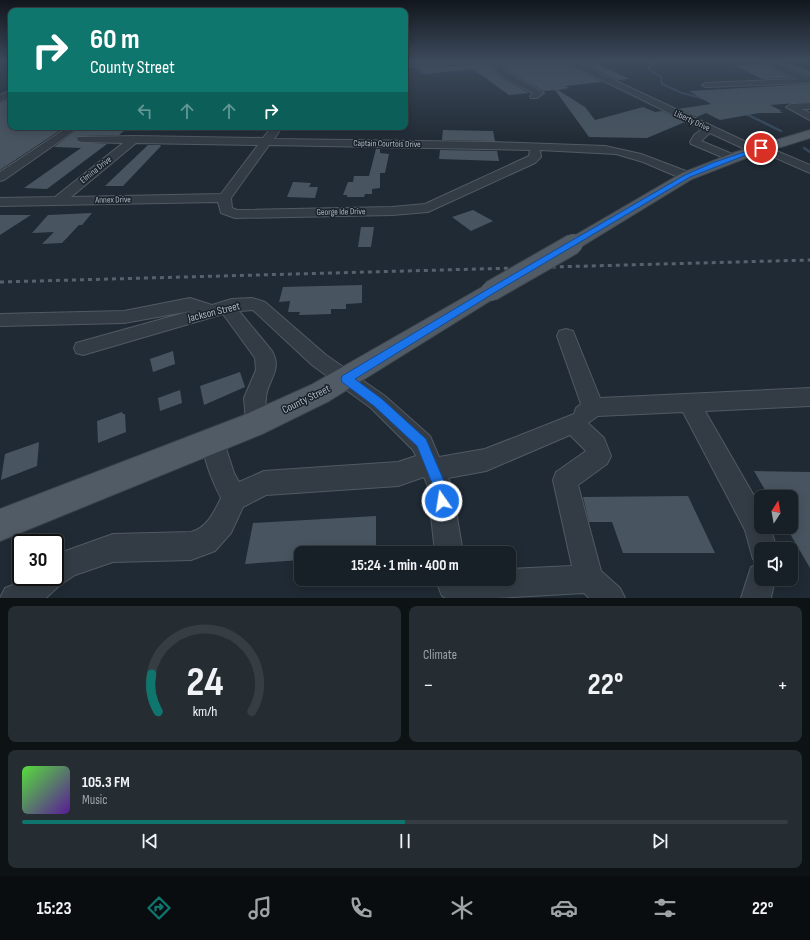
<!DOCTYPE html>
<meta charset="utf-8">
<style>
body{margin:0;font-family:"Sofia Sans Condensed",sans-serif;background:#252d33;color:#f1f3f6;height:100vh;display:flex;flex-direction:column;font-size:15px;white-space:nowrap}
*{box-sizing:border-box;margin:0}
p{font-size:13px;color:#9fa3a7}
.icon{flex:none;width:22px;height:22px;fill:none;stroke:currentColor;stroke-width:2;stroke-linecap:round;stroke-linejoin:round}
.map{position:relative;height:598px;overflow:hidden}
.side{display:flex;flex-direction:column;gap:8px;padding:8px;background:#0d1215;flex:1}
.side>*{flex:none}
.top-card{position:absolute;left:8px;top:8px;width:400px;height:122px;border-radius:8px;box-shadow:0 2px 10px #0003,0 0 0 1px #363e44;background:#0f766e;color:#fff;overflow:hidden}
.needle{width:26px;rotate:11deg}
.controls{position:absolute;left:754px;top:490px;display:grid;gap:8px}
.controls a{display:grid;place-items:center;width:44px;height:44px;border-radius:8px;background:#182027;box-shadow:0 2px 10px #0003,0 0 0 1px #363e44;font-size:20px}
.speed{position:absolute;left:12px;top:534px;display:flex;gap:8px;font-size:20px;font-weight:700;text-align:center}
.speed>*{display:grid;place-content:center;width:52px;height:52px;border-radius:50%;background:#182027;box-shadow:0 2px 10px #0003,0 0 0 1px #363e44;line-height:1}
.speed .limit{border:2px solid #111;border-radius:6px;background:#fff;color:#111}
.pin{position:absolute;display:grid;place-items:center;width:34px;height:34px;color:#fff;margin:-17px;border:2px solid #fff;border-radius:50%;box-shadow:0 1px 4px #0007}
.me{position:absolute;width:44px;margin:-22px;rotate:347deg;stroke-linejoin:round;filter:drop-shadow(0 0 3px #0008)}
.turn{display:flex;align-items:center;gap:14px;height:84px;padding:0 16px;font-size:18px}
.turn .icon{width:52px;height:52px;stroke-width:2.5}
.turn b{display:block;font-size:28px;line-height:34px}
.lanes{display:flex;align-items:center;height:38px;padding:0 16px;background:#0003;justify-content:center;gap:20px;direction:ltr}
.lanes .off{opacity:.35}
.big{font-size:30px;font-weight:700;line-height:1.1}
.side .card{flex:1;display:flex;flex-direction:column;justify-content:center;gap:6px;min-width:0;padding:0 14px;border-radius:8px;background:#252d33}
.side .dial{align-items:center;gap:0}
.dial svg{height:104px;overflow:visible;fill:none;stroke:#363e44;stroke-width:7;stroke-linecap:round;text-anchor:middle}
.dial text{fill:#f1f3f6;stroke:none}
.song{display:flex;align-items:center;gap:12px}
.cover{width:48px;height:48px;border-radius:6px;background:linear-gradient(135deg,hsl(110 70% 55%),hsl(270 70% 35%))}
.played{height:4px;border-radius:2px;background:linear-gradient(90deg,#0f766e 50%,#363e44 50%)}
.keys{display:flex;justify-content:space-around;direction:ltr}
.heat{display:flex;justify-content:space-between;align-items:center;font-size:22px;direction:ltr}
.side .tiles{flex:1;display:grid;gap:8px;grid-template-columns:1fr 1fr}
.card:last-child{grid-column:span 2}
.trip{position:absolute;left:294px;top:546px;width:222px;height:40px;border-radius:8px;background:#182027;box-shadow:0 2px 10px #0003,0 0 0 1px #363e44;font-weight:700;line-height:40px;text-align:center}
.dock{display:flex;height:64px;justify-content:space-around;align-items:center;background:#0a0d10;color:#9fa3a7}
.dock .icon{width:28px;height:28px}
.dock .current{color:#0f766e}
.dock b{font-size:18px;color:#f1f3f6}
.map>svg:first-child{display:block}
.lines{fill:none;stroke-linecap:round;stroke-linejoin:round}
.stream-far1{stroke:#35485a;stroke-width:2}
.stream{stroke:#35485a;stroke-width:2.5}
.building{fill:#485560}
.minor-casing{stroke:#515a63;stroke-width:2}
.major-casing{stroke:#3d454e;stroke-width:2}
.minor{fill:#333c45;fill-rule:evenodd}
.major{fill:#515b65;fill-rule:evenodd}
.rail{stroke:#55616c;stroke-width:3;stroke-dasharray:4 4;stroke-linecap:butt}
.major-bridge-casing{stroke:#3d454e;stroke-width:22;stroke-linecap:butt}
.major-bridge{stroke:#515b65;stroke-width:20}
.route{fill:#1a73e8;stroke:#114b97}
.labels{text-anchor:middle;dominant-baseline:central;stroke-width:3;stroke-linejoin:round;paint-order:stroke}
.far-street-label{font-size:9px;fill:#adb7c2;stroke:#192129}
.street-label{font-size:11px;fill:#adb7c2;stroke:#192129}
</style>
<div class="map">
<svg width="810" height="598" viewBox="0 0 810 598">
<rect width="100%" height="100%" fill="#202a34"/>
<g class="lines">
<path class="stream-far1" d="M652 60 649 69 661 77 662 84 682 93 705 99"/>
<g class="stream">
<path d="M744 113 781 131"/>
<path d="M804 148 810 152"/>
</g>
</g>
<g class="building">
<path d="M481 60H487L493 65 497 75 529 93 509 95 473 69 424 74 417 68 477 64Z"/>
<path d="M501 60H560L602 82 565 86 569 88 558 90 585 107 595 120 643 107 655 112 662 111 685 122 647 138 589 137 555 90 544 91 505 70Z"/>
<path d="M575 60H590L629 79 618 80Z"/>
<path d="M764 64 790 78 762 79 734 65Z"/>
<path d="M781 64H792L810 71V77Z"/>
<path d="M810 84V102L770 105 782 111H779L783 113H759L720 120 706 113 697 117 678 109 711 104 689 91Z"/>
<path d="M11 99V127H65L0 170V103Z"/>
<path d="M81 127H129L119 135 78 136 76 138 78 142 107 144 47 189 24 188 81 148 54 147Z"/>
<path d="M443 130 493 131 495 141 442 140Z"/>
<path d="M148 145H160L161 146 123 186H105Z"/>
<path d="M376 149H380V153L389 154 385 173H380V188L372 189V194H365L364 197H347V195H343L348 182H353L354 176H369Z"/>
<path d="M440 150 497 151 499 161 439 159Z"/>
<path d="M293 182 311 183 309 187H318L315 198 287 197Z"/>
<path d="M473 210 493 221 471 231 452 217Z"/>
<path d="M92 213 82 225H79L62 243 42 244 54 232 32 233 48 215Z"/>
<path d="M0 215H31L0 235Z"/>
<path d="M361 227H374L371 247H358Z"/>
<path d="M362 285V303L346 304V309H331V314L299 315 300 312H288L290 301 279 302 283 287Z"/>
<path d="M173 351 175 364 153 372 150 359Z"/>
<path d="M240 372 245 387 204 405 200 386Z"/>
<path d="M180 390 182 403 160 411 158 398Z"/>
<path d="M122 412 123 414H125L126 432 98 443 97 421Z"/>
<path d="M39 442 37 466 1 480 5 454Z"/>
<path d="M754 471 810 472V568L786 527H791V497H769Z"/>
<path d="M688 496 715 553H623L612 522H589L583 497Z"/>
<path d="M376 516V553H301V560L245 564 253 523Z"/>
</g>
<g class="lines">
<g class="minor-casing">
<g id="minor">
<path d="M441 60H480L477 62 409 67 405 65 409 63Z"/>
<path d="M488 60 500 61 504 71 544 93 537 98H531L530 96 533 93 498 74 494 64Z"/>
<path d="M561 60H571L757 147 761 145 765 146 810 165V173L760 151 755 153 751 152 710 133 701 141 737 156 739 158 737 160H729L691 144 690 142 694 135 702 129Z"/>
<path d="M759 60H769L810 79V83L706 87 702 85 706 83 796 79Z"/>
<path d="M11 90V97L0 102V95Z"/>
<path d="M810 103V109H802L810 113V120L786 107 791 104Z"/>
<path d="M68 127H80L4 180 0 181V172Z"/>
<path d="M272 127H282L274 139 492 142 605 146 641 154 691 173 693 176 691 179H683L643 162 616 154 540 150 541 157 535 163 428 212 392 215 235 218 221 213 218 202 0 206V198L55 197 123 143 82 142 78 141 77 139 78 137 134 136 263 138ZM136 143 258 145 221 194 71 197ZM269 145 530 150 529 156 425 204 392 207 237 210 232 208 231 198Z"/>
<path d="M190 298 212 305 232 299 252 298 265 302 326 355 385 396 430 436 439 457 485 449 574 414 576 408 581 404 557 336 559 331 566 329 573 331 575 336 600 398 810 388V406L705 411 761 508V527H770L777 549H761V562L753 559 745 530 683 412 598 416 588 423 604 438 611 456 607 464 578 485 601 571 620 588 625 598H589L584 593 497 598H446L442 596 438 586 441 579H509V569L572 566 553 480 556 472 586 451 570 435 486 471 448 478 452 487 463 553H435L428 487 424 477 398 486 266 495 243 507 231 533 215 551 191 560 113 562 75 575 60 585 46 598H0L5 588 18 583 26 577H55V556L57 554 113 534 191 532C207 528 214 512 221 498 213 482 198 449 205 433L213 430 221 433 234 473 239 482 264 471 398 462 416 456 413 450 371 408 312 365 253 310 239 311 272 351C283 371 267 380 266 398 264 410 270 418 265 429L257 432 249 429 246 422 244 398 256 370 255 358 223 314 83 355 76 353 74 348 76 343 191 311 124 323 0 326V314L124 311Z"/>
<path d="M761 563V579H775L771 598H741L751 567Z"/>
</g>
</g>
<g class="major-casing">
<g id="major">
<path d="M810 130V138L746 158 692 179 579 248 573 249 567 248 564 244 567 240 682 173 736 152Z"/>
<path d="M491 284 498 286 501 291 498 296 329 401 262 434 0 541V509L242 416 311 385 484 286Z"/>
</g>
</g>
<use href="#minor" class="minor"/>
<use href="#major" class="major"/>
<path class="rail" d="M0 282 810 260"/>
<g class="major-bridge-casing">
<path id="major-bridge" d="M491 291 573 244"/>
</g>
<use href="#major-bridge" class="major-bridge"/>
</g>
<linearGradient id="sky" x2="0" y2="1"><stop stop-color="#12171d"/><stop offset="0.42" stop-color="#3c4a5c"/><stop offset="1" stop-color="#3c4a5c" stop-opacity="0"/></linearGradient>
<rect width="810" height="144" fill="url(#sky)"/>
<path class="route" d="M759 147 764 148 690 177 494 293 355 379 382 399 426 439 447 488 449 501 447 505 442 507 437 505 434 488 417 446 374 406 342 382 341 379 342 376 488 289 685 175 712 163Z"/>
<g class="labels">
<g class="far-street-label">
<text transform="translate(692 121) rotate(25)">Liberty Drive</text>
<text transform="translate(387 144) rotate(1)">Captain Courtois Drive</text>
<text transform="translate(96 170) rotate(-39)">Elmina Drive</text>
<text transform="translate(113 200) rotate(-1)">Annex Drive</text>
<text transform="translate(341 212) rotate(-1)">George Ide Drive</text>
</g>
<g class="street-label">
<text transform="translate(214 312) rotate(-14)">Jackson Street</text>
<text transform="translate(306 399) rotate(-26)">County Street</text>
</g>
</g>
</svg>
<div class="controls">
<a><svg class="needle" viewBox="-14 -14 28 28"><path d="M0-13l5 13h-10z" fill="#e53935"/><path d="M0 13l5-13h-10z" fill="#9fa3a7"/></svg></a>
<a><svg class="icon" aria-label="sound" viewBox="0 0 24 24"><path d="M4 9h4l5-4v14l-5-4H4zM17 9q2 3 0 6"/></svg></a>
</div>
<div class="speed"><div class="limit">30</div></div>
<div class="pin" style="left:761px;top:148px;background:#d93025"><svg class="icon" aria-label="arrive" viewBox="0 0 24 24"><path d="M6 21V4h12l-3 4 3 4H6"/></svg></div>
<svg class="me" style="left:442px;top:501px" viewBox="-20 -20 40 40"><circle r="17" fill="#1a73e8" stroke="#fff" stroke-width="3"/><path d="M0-11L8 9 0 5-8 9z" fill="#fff"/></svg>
<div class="trip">15:24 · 1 min · 400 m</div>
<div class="top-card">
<div class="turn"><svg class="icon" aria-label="right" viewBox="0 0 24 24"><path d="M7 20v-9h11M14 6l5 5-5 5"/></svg><div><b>60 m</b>County Street</div></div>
<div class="lanes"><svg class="icon off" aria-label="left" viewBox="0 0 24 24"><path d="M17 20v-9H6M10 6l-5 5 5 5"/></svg><svg class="icon off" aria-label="ahead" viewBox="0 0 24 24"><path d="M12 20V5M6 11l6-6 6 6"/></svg><svg class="icon off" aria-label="ahead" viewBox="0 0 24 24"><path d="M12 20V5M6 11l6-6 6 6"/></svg><svg class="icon" aria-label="right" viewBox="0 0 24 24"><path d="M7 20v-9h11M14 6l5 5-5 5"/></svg></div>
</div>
</div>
<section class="side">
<div class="tiles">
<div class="card dial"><svg viewBox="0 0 100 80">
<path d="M14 69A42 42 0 1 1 86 69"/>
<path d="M14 69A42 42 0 0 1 9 40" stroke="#0f766e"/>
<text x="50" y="56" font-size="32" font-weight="700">24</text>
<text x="50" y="72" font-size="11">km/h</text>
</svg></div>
<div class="card"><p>Climate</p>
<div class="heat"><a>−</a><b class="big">22°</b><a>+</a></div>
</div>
<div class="card">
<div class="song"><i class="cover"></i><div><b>105.3 FM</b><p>Music</p></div></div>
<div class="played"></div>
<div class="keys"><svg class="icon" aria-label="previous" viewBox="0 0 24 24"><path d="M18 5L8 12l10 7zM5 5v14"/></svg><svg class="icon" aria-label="pause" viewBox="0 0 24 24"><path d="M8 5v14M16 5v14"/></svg><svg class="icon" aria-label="next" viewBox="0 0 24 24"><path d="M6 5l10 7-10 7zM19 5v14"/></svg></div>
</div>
</div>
</section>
<nav class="dock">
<b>15:23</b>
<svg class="icon current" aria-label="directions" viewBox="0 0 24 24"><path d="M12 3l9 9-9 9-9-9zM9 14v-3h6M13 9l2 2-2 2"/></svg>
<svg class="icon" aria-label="music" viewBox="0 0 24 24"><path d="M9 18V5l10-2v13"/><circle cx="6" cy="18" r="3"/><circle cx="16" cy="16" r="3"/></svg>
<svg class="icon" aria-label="phone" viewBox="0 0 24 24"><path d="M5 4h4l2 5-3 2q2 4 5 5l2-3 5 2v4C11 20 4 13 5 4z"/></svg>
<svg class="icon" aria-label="climate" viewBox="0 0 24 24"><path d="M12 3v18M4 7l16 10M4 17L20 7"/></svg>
<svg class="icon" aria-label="car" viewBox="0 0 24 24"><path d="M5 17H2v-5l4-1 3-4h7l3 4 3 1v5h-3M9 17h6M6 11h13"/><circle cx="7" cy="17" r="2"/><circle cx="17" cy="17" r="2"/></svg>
<svg class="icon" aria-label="filters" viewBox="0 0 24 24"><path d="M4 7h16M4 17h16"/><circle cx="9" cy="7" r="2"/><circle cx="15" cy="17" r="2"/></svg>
<b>22°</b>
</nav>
